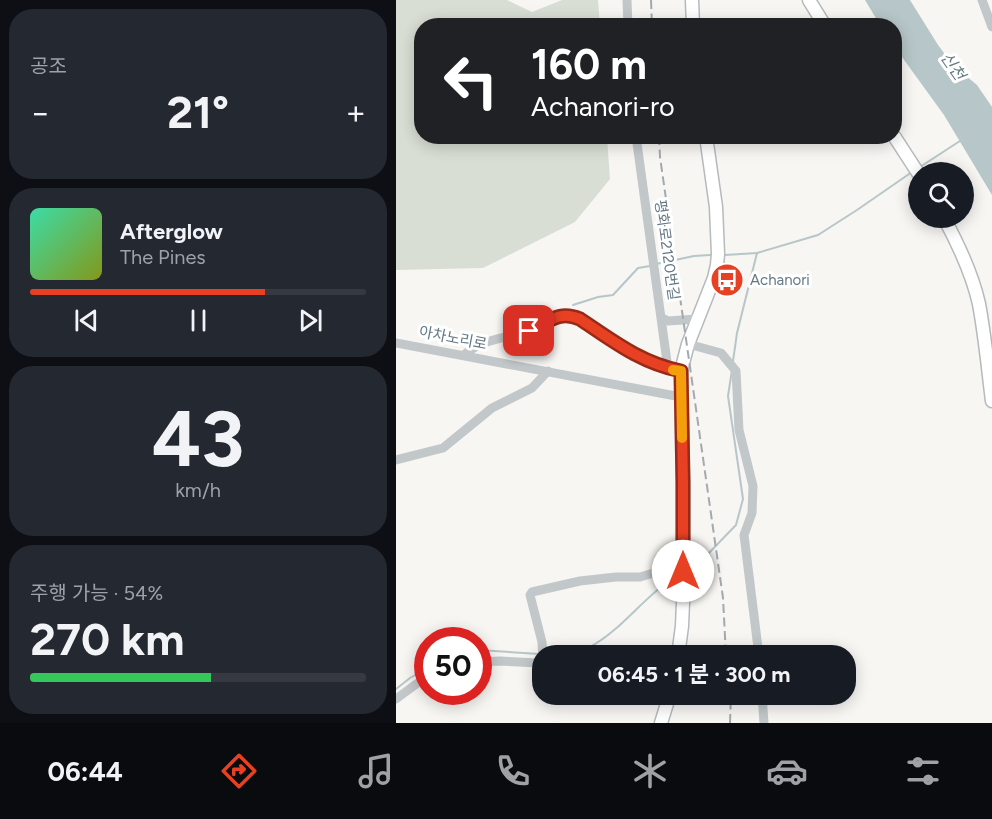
<!DOCTYPE html>
<html lang="ko">
<meta charset="utf-8">
<style>
body{margin:0;font-family:Figtree,"Noto Sans KR",sans-serif;background:#242831;color:#f1f3f6;height:100vh;display:flex;flex-direction:column;font-size:22px;white-space:nowrap}
*{box-sizing:border-box;margin:0}
p{font-size:20px;color:#9ea1a6}
.icon{flex:none;width:33px;height:33px;fill:none;stroke:currentColor;stroke-width:2;stroke-linecap:round;stroke-linejoin:round}
.map{position:relative;flex:1;overflow:hidden}
.drawer{display:flex;flex-direction:column;gap:9px;padding:9px;background:#0d0f14;width:396px}
.drawer>*{flex:none}
.guide{position:absolute;left:18px;top:18px;width:488px;height:126px;border-radius:24px;box-shadow:0 3px 15px #0003;background:#202124;color:#fff;overflow:hidden}
.buttons{position:absolute;left:512px;top:162px;display:grid;gap:12px}
.buttons a{display:grid;place-items:center;width:66px;height:66px;border-radius:50%;background:#171b24;box-shadow:0 3px 15px #0003;font-size:30px}
.speed{position:absolute;left:18px;top:627px;display:flex;gap:12px;font-size:30px;font-weight:700;text-align:center}
.speed>*{display:grid;place-content:center;width:78px;height:78px;border-radius:50%;background:#171b24;box-shadow:0 3px 15px #0003;line-height:1}
.speed .limit{border:9px solid #d22;background:#fff;color:#111}
.pin{position:absolute;display:grid;place-items:center;width:51px;height:51px;color:#fff;margin:-26px;border-radius:12px;box-shadow:0 3px 9px #0006}
.me{position:absolute;width:66px;margin:-33px;rotate:0deg;stroke-linejoin:round;filter:drop-shadow(0 0 4px #0008)}
.turn{display:flex;align-items:center;gap:21px;height:126px;padding:0 18px;font-size:27px}
.turn .icon{width:78px;height:78px;stroke-width:2.5}
.turn b{display:block;font-size:42px;line-height:51px}
.big{font-size:45px;font-weight:700;line-height:1.1}
.drawer .card{flex:1;display:flex;flex-direction:column;justify-content:center;gap:9px;min-width:0;padding:0 21px;border-radius:24px;background:#242831}
.drawer .dial{align-items:center;gap:0}
.dial b{font-size:78px;line-height:1}
.song{display:flex;align-items:center;gap:18px}
.cover{width:72px;height:72px;border-radius:9px;background:linear-gradient(135deg,hsl(160 70% 55%),hsl(70 70% 35%))}
.played{height:6px;border-radius:3px;background:linear-gradient(90deg,#e84022 70%,#363941 70%)}
.keys{display:flex;justify-content:space-around;direction:ltr}
.heat{display:flex;justify-content:space-between;align-items:center;font-size:33px;direction:ltr}
.charge{height:9px;border-radius:4px;background:linear-gradient(90deg,#34c759 54%,#363941 0)}
.trip{position:absolute;left:136px;top:645px;width:324px;height:60px;border-radius:24px;background:#171b24;box-shadow:0 3px 15px #0003;font-weight:700;line-height:60px;text-align:center}
.menu{display:flex;height:96px;justify-content:space-around;align-items:center;background:#090b0e;color:#9ea1a6}
.menu .icon{width:42px;height:42px}
.menu .on{color:#e84022}
.menu b{font-size:27px;color:#f1f3f6}
main{display:flex;flex:1;min-height:0}
.map>svg:first-child{display:block}
.green{fill:#d8ded4}
.water{fill:#b7c6c8}
.lines{fill:none;stroke-linecap:round;stroke-linejoin:round}
.stream{stroke:#b7c6c8;stroke-width:2}
.major-casing{stroke:#b5babd;stroke-width:15}
.minor{stroke:#c2c7c9;stroke-width:9}
.major{stroke:#fff;stroke-width:12}
.rail{stroke:#a2aaaf;stroke-width:2;stroke-dasharray:9 4.5;stroke-linecap:butt}
.route-casing{stroke:#972a16;stroke-width:15}
.route{stroke:#e84022;stroke-width:10}
.slow{stroke:#f59e0b;stroke-width:10}
.labels{text-anchor:middle;dominant-baseline:central;stroke-width:6;stroke-linejoin:round;paint-order:stroke}
.street-label{font-size:15px;fill:#657985;stroke:#fff}
.poi-label{font-size:15px;fill:#657985;stroke:#fff;text-anchor:start}
.water-label{font-size:16px;font-style:italic;fill:#607b81;stroke:#fff}
</style>
<main>
<section class="drawer">
<div class="card"><p>공조</p>
<div class="heat"><a>−</a><b class="big">21°</b><a>+</a></div>
</div>
<div class="card">
<div class="song"><i class="cover"></i><div><b>Afterglow</b><p>The Pines</p></div></div>
<div class="played"></div>
<div class="keys"><svg class="icon" aria-label="previous" viewBox="0 0 24 24"><path d="M18 5L8 12l10 7zM5 5v14"/></svg><svg class="icon" aria-label="pause" viewBox="0 0 24 24"><path d="M8 5v14M16 5v14"/></svg><svg class="icon" aria-label="next" viewBox="0 0 24 24"><path d="M6 5l10 7-10 7zM19 5v14"/></svg></div>
</div>
<div class="card dial"><b>43</b><p>km/h</p></div>
<div class="card"><p>주행 가능 · 54%</p><b class="big">270 km</b><div class="charge"></div></div>
</section>
<div class="map">
<svg width="596" height="723" viewBox="0 0 596 723">
<rect width="100%" height="100%" fill="#f7f6f3"/>
<path class="green" d="M0 0H111L136 12 166 0H202L204 25 26 26V136L211 137 214 179 179 222 87 268 0 270Z"/>
<path class="water" d="M469 0H514L542 45 557 65 581 85 596 107V195L548 115 498 46V26L484 25Z"/>
<g class="lines">
<g class="stream">
<path d="M524 167 567 139"/>
<path d="M329 255 361 253"/>
<path d="M260 264 298 256 314 255"/>
<path d="M177 305 202 297 217 295 242 268 254 266"/>
<path d="M337 361 341 333 361 253 422 235 461 210 516 172"/>
<path d="M294 567 309 557 340 525 347 499 332 396 336 370"/>
<path d="M82 650 143 654"/>
<path d="M148 654C162 655 181 654 194 647 227 629 248 596 280 576"/>
<path d="M0 689 14 678 32 668"/>
</g>
<g class="major-casing">
<g id="major">
<path d="M296 0 297 26"/>
<path d="M413 0 429 26"/>
<path d="M498 136 522 173"/>
<path d="M548 218C561 242 577 277 583 304 589 336 592 369 596 401"/>
<path d="M282 656 286 626 287 602V482L285 371 292 344 318 278 321 265 322 254 320 207 310 136"/>
<path d="M265 723 274 694"/>
</g>
</g>
<g class="minor">
<path d="M231 0 232 26"/>
<path d="M586 0 596 27"/>
<path d="M240 136 272 369"/>
<path d="M266 318 272 321 301 319"/>
<path d="M0 343 285 397"/>
<path d="M292 344 325 353 340 371 343 430 357 486 356 513 348 535 363 656"/>
<path d="M68 355C85 339 111 338 133 331 144 328 153 320 162 316 170 313 177 316 184 319 217 341 246 363 285 371"/>
<path d="M0 460 47 448 96 408 136 388 152 371"/>
<path d="M252 656 255 654 264 656"/>
<path d="M82 662 104 661 142 663 147 661 146 642 134 595 136 592 184 581 220 577H244L261 572 287 562"/>
<path d="M366 694 368 723"/>
<path d="M0 699 27 679 32 677"/>
</g>
<use href="#major" class="major"/>
<g class="rail">
<path d="M255 0 256 26"/>
<path d="M263 136 264 157 327 598 330 656"/>
<path d="M334 723 335 694"/>
</g>
</g>
<g class="lines">
<g class="route-casing">
<path id="route" d="M133 331C154 322 162 310 184 319 217 341 245 363 285 371L287 483V571"/>
</g>
<use href="#route" class="route"/>
<path class="slow" d="M277 370 285 371 286 438"/>
</g>
<defs>
<g id="bus-disc" transform="scale(1.725)"><circle r="9.5" fill="#e84022" stroke="#fff"/><path d="M-5-6H5V4H4V6H2V4H-2V6H-4V4H-5ZM-3.5-4V0h7V-4ZM-3.5 1.2v1.5H-2V1.2ZM2 1.2v1.5H3.5V1.2Z" fill="#fff"/></g>
</defs>
<g fill-rule="evenodd">
<use href="#bus-disc" x="331" y="280"/>
</g>
<g class="labels">
<g class="street-label">
<text transform="translate(271 250) rotate(82)">평화로2120번길</text>
<text transform="translate(57 338) rotate(11)">아차노리로</text>
</g>
<g class="poi-label">
<text x="354" y="280">Achanori</text>
</g>
<g class="water-label">
<text transform="translate(557 66) rotate(55)">신천</text>
</g>
</g>
</svg>
<div class="buttons">
<a><svg class="icon" aria-label="search" viewBox="0 0 24 24"><circle cx="10" cy="10" r="6"/><path d="M15 15l6 6"/></svg></a>
</div>
<div class="speed"><div class="limit">50</div></div>
<div class="pin" style="left:133px;top:331px;background:#d93025"><svg class="icon" aria-label="arrive" viewBox="0 0 24 24"><path d="M6 21V4h12l-3 4 3 4H6"/></svg></div>
<svg class="me" style="left:287px;top:571px" viewBox="-20 -20 40 40"><circle r="19" fill="#fff"/><path d="M0-13L10 11 0 6-10 11z" fill="#e84022"/></svg>
<div class="trip">06:45 · 1 분 · 300 m</div>
<div class="guide">
<div class="turn"><svg class="icon" aria-label="left" viewBox="0 0 24 24"><path d="M17 20v-9H6M10 6l-5 5 5 5"/></svg><div><b>160 m</b>Achanori-ro</div></div>
</div>
</div>
</main>
<nav class="menu">
<b>06:44</b>
<svg class="icon on" aria-label="directions" viewBox="0 0 24 24"><path d="M12 3l9 9-9 9-9-9zM9 14v-3h6M13 9l2 2-2 2"/></svg>
<svg class="icon" aria-label="music" viewBox="0 0 24 24"><path d="M9 18V5l10-2v13"/><circle cx="6" cy="18" r="3"/><circle cx="16" cy="16" r="3"/></svg>
<svg class="icon" aria-label="phone" viewBox="0 0 24 24"><path d="M5 4h4l2 5-3 2q2 4 5 5l2-3 5 2v4C11 20 4 13 5 4z"/></svg>
<svg class="icon" aria-label="climate" viewBox="0 0 24 24"><path d="M12 3v18M4 7l16 10M4 17L20 7"/></svg>
<svg class="icon" aria-label="car" viewBox="0 0 24 24"><path d="M5 17H2v-5l4-1 3-4h7l3 4 3 1v5h-3M9 17h6M6 11h13"/><circle cx="7" cy="17" r="2"/><circle cx="17" cy="17" r="2"/></svg>
<svg class="icon" aria-label="filters" viewBox="0 0 24 24"><path d="M4 7h16M4 17h16"/><circle cx="9" cy="7" r="2"/><circle cx="15" cy="17" r="2"/></svg>
</nav>
